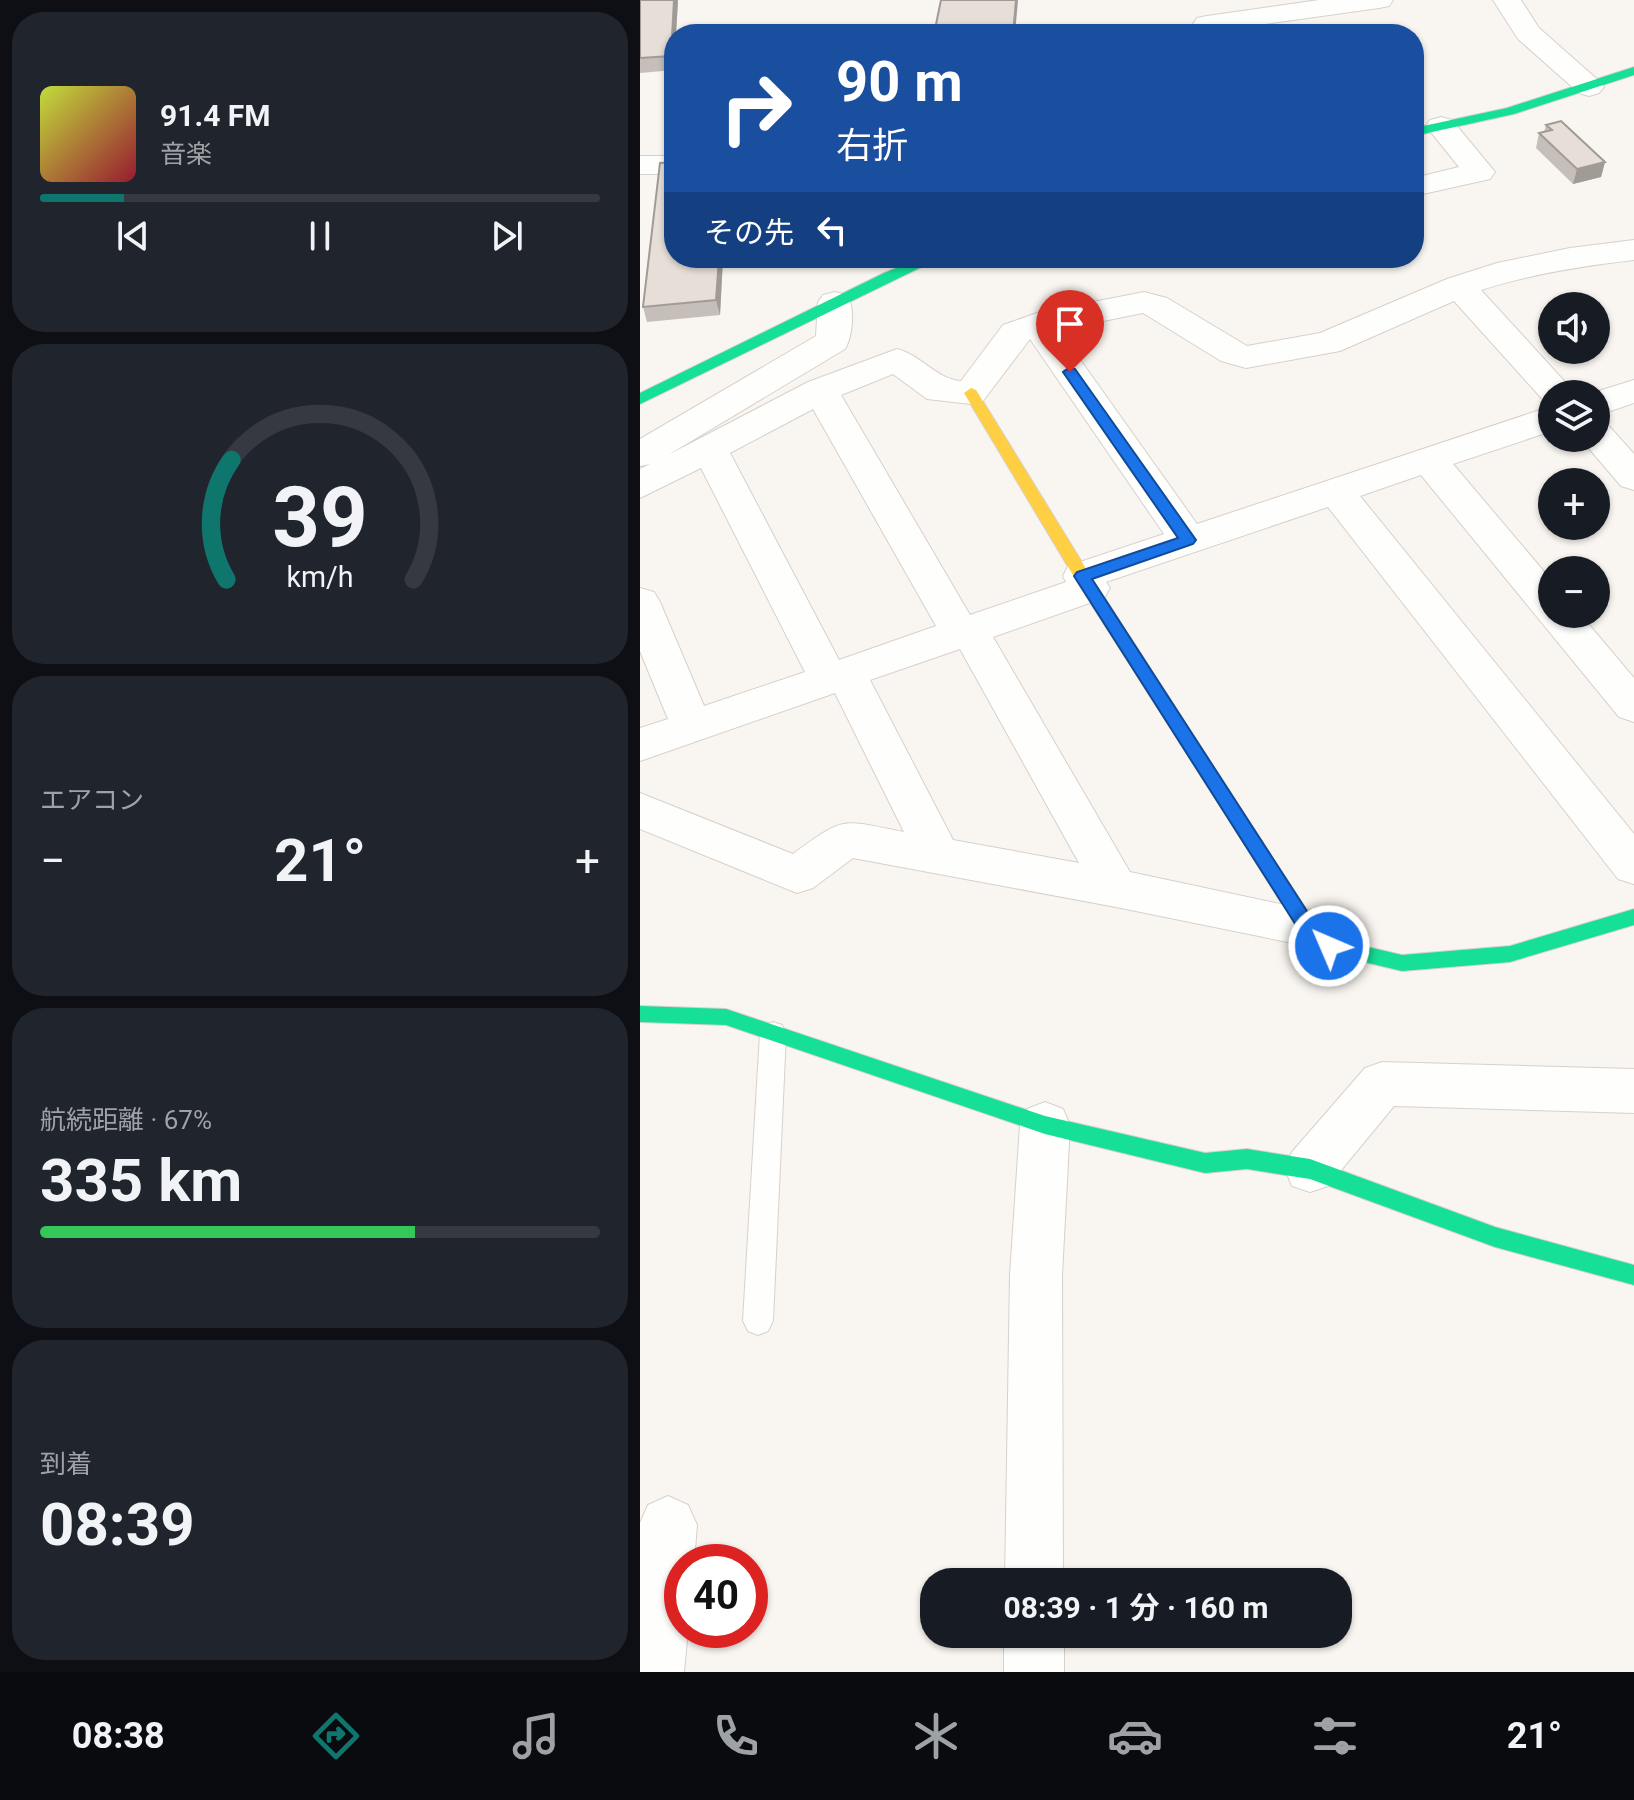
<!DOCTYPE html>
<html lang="ja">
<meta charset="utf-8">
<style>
body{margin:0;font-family:Roboto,"Noto Sans JP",sans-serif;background:#20242c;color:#f1f3f6;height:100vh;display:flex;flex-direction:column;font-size:30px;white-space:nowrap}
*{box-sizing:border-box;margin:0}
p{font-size:26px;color:#9ea1a6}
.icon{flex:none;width:44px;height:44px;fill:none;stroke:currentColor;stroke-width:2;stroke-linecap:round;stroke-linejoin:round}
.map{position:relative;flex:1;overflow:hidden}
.panel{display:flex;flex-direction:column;gap:12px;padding:12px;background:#0d0f14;width:640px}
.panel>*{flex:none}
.guide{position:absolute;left:24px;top:24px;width:760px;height:244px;border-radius:32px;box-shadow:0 2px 6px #0004;background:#1a4fa0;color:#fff;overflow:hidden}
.controls{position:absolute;left:898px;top:292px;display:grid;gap:16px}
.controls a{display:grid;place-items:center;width:72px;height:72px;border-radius:50%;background:#171b24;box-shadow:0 2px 6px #0004;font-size:40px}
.speed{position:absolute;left:24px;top:1544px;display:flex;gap:16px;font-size:40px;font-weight:700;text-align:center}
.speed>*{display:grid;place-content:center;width:104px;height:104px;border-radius:50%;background:#171b24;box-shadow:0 2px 6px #0004;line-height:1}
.speed .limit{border:12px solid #d22;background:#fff;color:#111}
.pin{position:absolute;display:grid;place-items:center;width:68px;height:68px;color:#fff;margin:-82px -34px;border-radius:50% 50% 50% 0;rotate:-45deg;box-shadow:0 0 8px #0007}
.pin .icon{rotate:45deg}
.me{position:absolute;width:88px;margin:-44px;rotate:315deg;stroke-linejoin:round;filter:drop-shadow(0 0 6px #0008)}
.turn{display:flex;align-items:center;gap:28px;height:168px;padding:0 40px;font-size:36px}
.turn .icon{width:104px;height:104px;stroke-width:2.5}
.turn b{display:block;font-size:56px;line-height:68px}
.then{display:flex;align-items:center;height:76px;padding:0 40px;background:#0003;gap:16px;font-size:30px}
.big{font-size:60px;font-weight:700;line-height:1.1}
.panel .widget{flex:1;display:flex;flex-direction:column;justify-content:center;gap:12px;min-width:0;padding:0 28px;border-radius:32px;background:#20242c}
.panel .dial{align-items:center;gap:0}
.dial svg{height:208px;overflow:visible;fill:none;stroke:#363941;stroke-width:7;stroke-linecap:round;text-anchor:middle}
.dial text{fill:#f1f3f6;stroke:none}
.song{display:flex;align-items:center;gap:24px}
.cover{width:96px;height:96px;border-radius:12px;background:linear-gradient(135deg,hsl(70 70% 55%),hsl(350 70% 35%))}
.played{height:8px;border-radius:4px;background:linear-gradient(90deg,#0f766e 15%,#363941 15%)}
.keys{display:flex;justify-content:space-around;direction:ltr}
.heat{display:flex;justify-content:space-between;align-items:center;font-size:44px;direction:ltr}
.charge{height:12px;border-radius:6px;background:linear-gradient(90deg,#34c759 67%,#363941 0)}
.trip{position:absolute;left:280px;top:1568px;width:432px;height:80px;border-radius:32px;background:#171b24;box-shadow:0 2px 6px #0004;font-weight:700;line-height:80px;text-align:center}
.tab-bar{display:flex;height:128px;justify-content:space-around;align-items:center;background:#090b0e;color:#9ea1a6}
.tab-bar .icon{width:56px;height:56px}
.tab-bar .selected{color:#0f766e}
.tab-bar b{font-size:36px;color:#f1f3f6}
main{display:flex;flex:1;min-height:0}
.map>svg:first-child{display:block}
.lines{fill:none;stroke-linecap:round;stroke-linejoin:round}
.lane-casing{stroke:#d7d1cb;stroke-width:2}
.street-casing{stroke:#d7d1cb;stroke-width:2}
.fast-casing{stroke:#d9d2cb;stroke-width:2}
.slow-casing{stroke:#d9d2cb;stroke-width:2}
.lane{fill:#fefefd;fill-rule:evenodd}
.street{fill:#fefefd;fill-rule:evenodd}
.fast{fill:#16e098;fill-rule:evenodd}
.slow{fill:#ffcf43;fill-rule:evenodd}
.wall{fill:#c6bfb9}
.shaded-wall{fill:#a19b96}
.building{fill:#e6ded7;stroke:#a19b96;stroke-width:2}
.route{fill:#1a73e8;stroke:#114b97;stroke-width:2}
</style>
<main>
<section class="panel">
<div class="widget">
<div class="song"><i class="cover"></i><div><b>91.4 FM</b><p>音楽</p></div></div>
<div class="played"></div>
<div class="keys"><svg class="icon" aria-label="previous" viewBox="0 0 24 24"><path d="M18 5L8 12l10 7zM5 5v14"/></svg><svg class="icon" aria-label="pause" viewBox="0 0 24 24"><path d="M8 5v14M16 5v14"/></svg><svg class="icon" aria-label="next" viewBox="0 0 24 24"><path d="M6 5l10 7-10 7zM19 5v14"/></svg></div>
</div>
<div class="widget dial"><svg viewBox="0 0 100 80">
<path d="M14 69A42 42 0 1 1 86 69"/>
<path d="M14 69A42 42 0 0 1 16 23" stroke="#0f766e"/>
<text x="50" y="56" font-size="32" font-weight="700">39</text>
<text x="50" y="72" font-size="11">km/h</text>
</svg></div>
<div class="widget"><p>エアコン</p>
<div class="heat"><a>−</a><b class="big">21°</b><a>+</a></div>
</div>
<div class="widget"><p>航続距離 · 67%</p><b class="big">335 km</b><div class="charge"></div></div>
<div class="widget"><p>到着</p><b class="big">08:39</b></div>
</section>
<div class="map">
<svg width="994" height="1672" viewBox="0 0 994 1672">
<rect width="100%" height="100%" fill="#f9f5f0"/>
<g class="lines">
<g class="lane-casing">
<path id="lane" d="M133 1022 142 1025 146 1033 133 1321 128 1331 118 1335 108 1331 103 1321 120 1033 124 1025Z"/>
</g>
<g class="street-casing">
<g id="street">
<path d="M679 0H753L749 6 739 8 567 32 557 30 553 24 557 18 567 16Z"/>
<path d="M853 0H881L899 28 959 81 964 87 959 93 949 96 939 93 878 39Z"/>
<path d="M801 117 812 120 855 172 850 179 774 196V178L819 167 786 126 790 120Z"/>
<rect x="0" y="156" width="34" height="18"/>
<path d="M994 240V260C942 266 891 274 841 290L936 394H912V404L905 402 814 301 700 351 606 368 581 361 503 313 419 330 557 524 912 406V431L813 464 912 581V614H940L994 678V722L979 717 781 475 720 496 994 834V884L978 879 688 507 466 582 470 588 464 598 353 637 490 872 683 913 690 927 683 941 667 946 476 907 213 858 173 888 157 893 0 829V793L153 854C206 815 201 820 264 832L195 693 0 761V728L28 719 0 651V588L14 592 20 602 64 706 165 672 61 468 0 498V469L10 464 0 466V439L176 336 178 302 183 295 195 292 207 295C215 307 213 336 205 349L28 455 168 382 257 349C281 355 296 379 321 381L363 325 397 313 504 292 527 298 607 346 680 333 807 279 857 263 930 248ZM390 339 524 534 428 566 423 576 426 582 330 615 201 395 253 374 287 399 331 404 343 401ZM173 409 296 626 199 660 90 453ZM320 649 439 863 313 840 230 680Z"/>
<path d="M994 380V403L956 416V394H949Z"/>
<path d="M956 423 969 426 994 454V490L981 486 940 438H956Z"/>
<path d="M742 1062 994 1069V1113L754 1106 688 1186 670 1192 652 1186 645 1169 652 1152 725 1068Z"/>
<path d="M405 1102 423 1109 430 1125 422 1275 423 1582H365L370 1275 380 1125 387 1109Z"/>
<path d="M28 1496 48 1505 57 1525 54 1562H42V1630H48L44 1672H0V1523L8 1505Z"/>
<rect x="364" y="1634" width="60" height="38"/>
</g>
</g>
<g class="fast-casing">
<g id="fast">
<path d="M994 67V75L874 114 774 136V128L867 108Z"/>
<path d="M281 258H300L0 404V393L244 273Z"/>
<path d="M614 837 620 839 674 921 694 939 762 955 870 946 994 909V925L870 962 762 971 682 952 660 933 605 844 608 839Z"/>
<path d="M0 1006 86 1009 405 1116 565 1153 607 1149 670 1159 855 1227 994 1265V1285L855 1247 670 1179 607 1169 565 1173 405 1134 86 1025 0 1022Z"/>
</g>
</g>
<g class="slow-casing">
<path id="slow" d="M331 388 336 390 448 572 620 839 623 844 620 849H608L436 580 324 393Z"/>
</g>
<use href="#lane" class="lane"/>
<use href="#street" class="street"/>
<use href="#fast" class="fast"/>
<use href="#slow" class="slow"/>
</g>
<g class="wall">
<path d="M0 0H38L36 34H34V70L0 73Z"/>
<path d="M906 125 965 162 961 177 933 184 896 148 899 133 904 132Z"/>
<path d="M34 258H83L80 315 7 322 3 307Z"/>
</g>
<g class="shaded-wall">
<path d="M34 0H38L36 34H34V67L31 56Z"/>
<path d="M376 0H378L375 34H373Z"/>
<path d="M965 162 961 177 933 184 937 169Z"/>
<path d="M79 258H83L80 315 76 300Z"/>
</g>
<g class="building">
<path d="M0 0H34L31 56 0 58Z"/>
<path d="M301 0H376L373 34H294Z"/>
<path d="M921 121 965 162 937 169 899 133 912 130 906 125Z"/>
<path d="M34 162V258H79L76 300 3 307 20 163Z"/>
</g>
<path class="route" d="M430 367 435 369 556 540 553 544 452 579 674 922 699 946 696 952H682L661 933 434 576 437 572 538 538 423 372Z"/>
</svg>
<div class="controls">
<a><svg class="icon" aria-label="sound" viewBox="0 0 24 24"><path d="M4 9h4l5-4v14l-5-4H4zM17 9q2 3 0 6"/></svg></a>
<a><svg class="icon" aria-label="layers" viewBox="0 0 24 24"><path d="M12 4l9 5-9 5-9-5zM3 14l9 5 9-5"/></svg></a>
<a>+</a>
<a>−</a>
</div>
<div class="speed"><div class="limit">40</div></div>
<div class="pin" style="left:430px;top:372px;background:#d93025"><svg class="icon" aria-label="arrive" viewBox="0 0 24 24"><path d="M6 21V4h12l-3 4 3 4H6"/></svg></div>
<svg class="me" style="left:689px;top:946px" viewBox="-20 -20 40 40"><circle r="17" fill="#1a73e8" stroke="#fff" stroke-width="3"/><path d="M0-11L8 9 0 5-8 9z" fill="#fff"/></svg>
<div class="trip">08:39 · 1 分 · 160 m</div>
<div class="guide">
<div class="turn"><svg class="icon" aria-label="right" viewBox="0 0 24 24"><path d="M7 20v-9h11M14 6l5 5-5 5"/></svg><div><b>90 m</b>右折</div></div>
<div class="then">その先<svg class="icon" aria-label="left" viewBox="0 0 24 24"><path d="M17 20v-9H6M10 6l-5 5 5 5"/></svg></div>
</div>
</div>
</main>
<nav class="tab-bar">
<b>08:38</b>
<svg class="icon selected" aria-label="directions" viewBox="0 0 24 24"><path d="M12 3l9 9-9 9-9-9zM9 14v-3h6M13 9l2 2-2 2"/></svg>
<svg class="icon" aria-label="music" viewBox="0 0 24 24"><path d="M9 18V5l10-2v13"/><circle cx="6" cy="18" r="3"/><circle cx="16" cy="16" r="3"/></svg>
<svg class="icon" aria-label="phone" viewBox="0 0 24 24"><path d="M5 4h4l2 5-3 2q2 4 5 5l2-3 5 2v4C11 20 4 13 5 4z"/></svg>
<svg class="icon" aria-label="climate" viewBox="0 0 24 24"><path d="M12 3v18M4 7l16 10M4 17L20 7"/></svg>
<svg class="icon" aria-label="car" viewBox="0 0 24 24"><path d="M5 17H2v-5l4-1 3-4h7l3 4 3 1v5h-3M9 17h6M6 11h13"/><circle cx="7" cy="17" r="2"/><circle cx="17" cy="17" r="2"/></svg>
<svg class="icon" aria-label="filters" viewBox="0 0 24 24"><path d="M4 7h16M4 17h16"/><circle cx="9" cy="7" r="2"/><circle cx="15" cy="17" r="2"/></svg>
<b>21°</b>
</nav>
